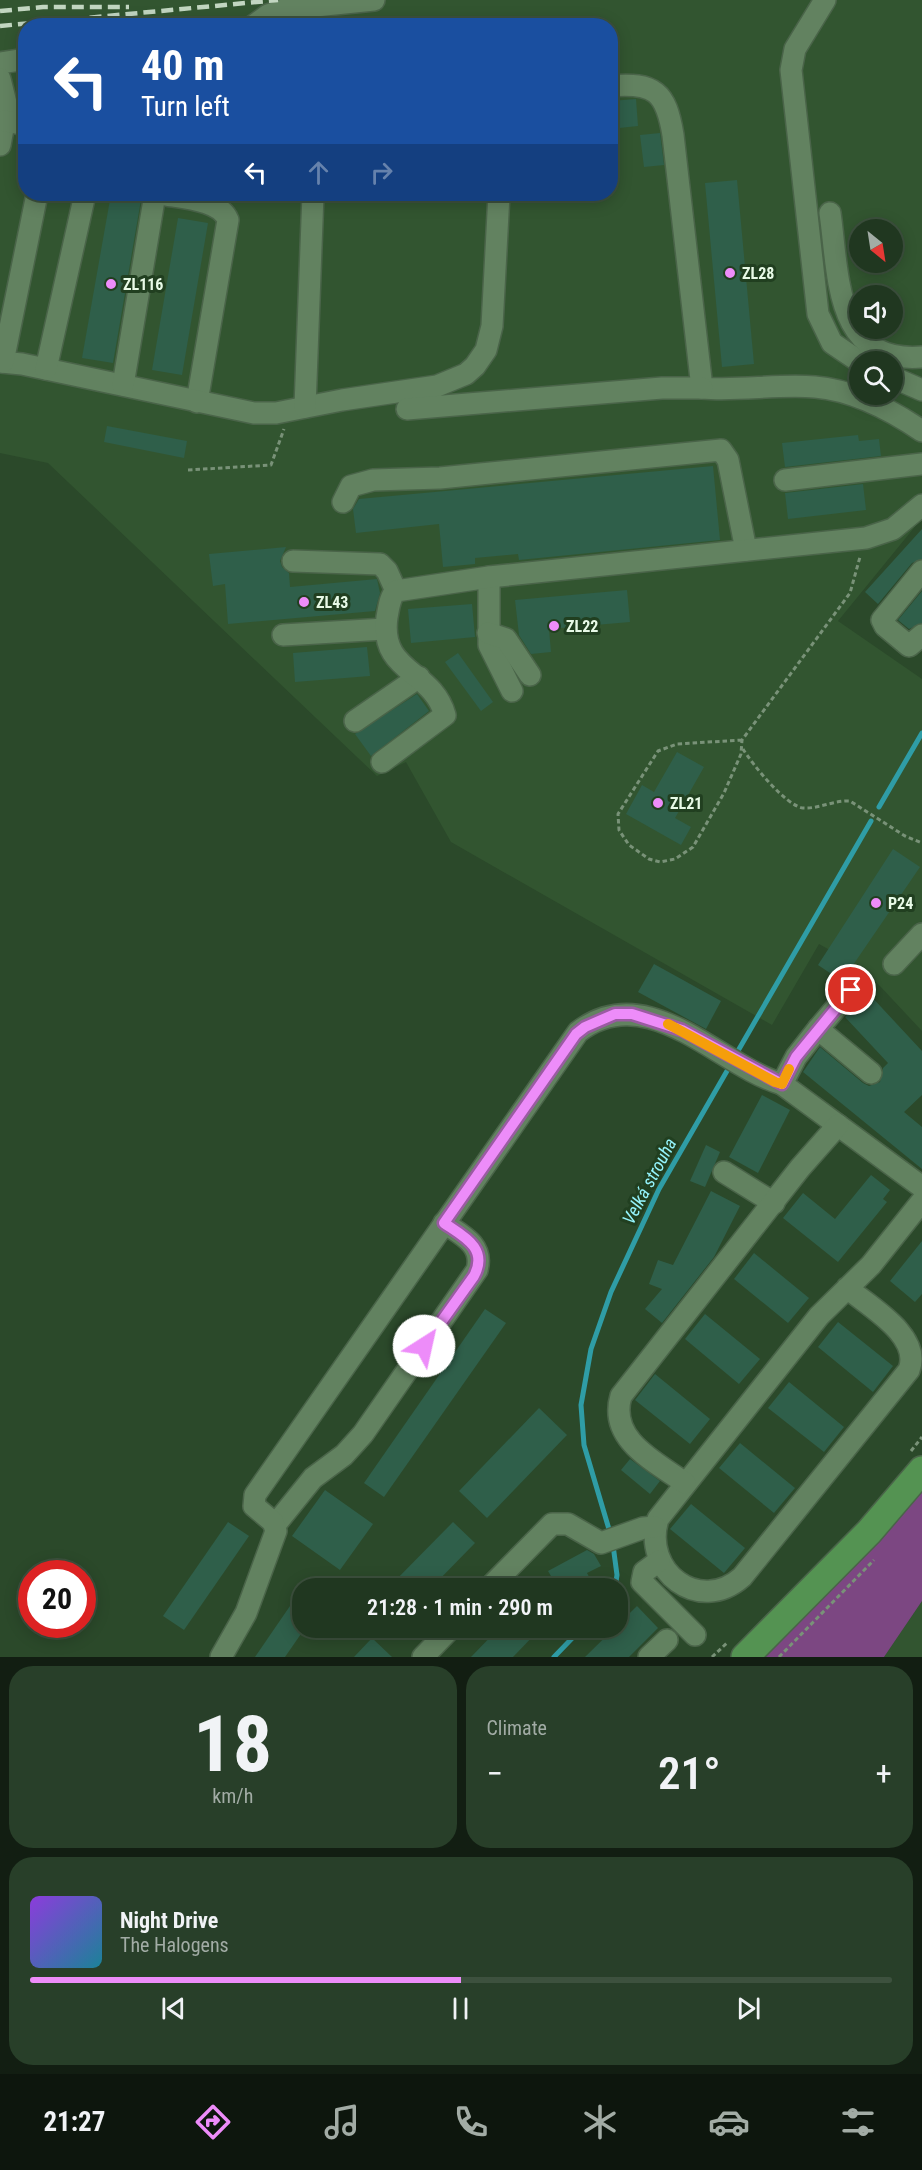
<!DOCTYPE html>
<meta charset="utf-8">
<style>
body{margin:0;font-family:"Roboto Condensed",sans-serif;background:#283f29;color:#f1f3f6;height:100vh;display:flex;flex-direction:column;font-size:22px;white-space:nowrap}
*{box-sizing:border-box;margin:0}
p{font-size:20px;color:#a2aca5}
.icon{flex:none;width:33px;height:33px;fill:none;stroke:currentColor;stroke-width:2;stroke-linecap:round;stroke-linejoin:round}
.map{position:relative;height:1657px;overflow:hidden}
.side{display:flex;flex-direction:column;gap:9px;padding:9px;background:#121e12;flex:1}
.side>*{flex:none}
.guide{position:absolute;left:18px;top:18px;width:600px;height:183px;border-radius:24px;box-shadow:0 3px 15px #0003,0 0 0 2px #3d513e;background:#1a4fa0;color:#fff;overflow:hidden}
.needle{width:39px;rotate:150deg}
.tools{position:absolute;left:849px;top:219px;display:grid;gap:12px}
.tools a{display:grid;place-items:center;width:54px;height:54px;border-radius:50%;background:#203720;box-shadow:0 3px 15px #0003,0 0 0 2px #3d513e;font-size:30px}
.speed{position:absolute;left:18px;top:1560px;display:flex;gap:12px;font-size:30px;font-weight:700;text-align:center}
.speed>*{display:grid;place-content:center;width:78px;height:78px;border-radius:50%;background:#203720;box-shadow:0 3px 15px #0003,0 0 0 2px #3d513e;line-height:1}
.speed .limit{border:9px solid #d22;background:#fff;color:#111}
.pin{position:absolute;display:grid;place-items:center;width:51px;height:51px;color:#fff;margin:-26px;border:3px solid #fff;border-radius:50%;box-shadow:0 2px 6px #0007}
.me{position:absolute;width:66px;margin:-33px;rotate:35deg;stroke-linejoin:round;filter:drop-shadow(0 0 4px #0008)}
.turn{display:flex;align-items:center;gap:21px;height:126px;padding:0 24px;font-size:27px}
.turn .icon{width:78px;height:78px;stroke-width:2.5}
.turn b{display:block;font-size:42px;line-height:51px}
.lanes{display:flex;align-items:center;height:57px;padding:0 24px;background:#0003;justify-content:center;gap:30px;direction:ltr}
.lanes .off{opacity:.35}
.big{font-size:45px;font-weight:600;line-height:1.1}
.side .tile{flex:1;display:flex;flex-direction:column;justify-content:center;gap:9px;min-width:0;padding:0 21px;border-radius:24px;background:#283f29}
.side .dial{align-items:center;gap:0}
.dial b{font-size:78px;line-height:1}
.song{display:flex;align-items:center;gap:18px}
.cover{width:72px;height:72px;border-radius:9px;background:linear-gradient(135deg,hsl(270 70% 55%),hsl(190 70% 35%))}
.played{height:6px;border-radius:3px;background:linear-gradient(90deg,#ed8cf9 50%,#3d513e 50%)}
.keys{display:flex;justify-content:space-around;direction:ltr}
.heat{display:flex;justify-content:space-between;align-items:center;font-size:33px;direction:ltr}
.side .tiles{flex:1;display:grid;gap:9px;grid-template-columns:1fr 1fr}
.tile:last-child{grid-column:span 2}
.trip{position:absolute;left:292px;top:1578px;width:336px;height:60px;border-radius:24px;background:#203720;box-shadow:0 3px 15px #0003,0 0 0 2px #3d513e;font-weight:600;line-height:60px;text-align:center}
.tabs{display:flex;height:96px;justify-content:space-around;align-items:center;background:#0d160d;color:#a2aca5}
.tabs .icon{width:42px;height:42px}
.tabs .selected{color:#ed8cf9}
.tabs b{font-size:27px;color:#f1f3f6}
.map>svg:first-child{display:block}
.built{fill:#325530;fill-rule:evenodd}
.green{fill:#7c4782}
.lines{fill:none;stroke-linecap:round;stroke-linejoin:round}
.stream{stroke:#2f9da6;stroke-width:5}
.building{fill:#2f5f4a}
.minor-casing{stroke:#4a6449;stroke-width:24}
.major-casing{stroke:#4a6449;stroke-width:30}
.path{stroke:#799278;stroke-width:3;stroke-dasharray:4.5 3;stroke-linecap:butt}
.minor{stroke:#628260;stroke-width:21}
.major{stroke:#549352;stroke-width:27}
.rail{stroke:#c2d6c1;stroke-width:4.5;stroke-dasharray:12 6;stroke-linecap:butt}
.route-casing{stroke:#9a5ba2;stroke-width:15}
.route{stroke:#ed8cf9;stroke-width:10}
.slow{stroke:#f59e0b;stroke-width:10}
.poi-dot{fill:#ed8cf9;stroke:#213f20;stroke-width:2}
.labels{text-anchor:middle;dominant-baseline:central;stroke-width:6;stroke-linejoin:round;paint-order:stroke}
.poi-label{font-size:16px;font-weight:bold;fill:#e8fae7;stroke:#213f20;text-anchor:start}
.water-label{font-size:18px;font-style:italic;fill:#95f4fc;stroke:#213f20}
</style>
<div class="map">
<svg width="922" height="1657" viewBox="0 0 922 1657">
<rect width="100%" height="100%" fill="#2b492a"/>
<g class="built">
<path d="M0 0H922V518L838 621 922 679V1031L864 969 819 944 772 1025 451 842 406 762 377 776 48 463 0 453ZM26 26H610V194H26ZM860 230H892V262H860ZM860 296H892V328H860ZM860 362H892V394H860Z"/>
<path d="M922 1601V1657H884Z"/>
</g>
<path class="green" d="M922 1490V1601L884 1657H759L903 1513Z"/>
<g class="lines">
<g class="stream">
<path d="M879 807 922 733"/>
<path d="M735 1056 871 821"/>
<path d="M611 1536 584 1445 581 1405 591 1349 611 1292 659 1189 731 1064"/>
<path d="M613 1545 617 1575 615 1588"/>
<path d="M554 1657 582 1628"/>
</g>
</g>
<g class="building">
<path d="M636 99 638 126 610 129V101Z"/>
<path d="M660 133 664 165 644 167 640 135Z"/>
<path d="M737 180 754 364 722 367 705 183Z"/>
<path d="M111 194H142L113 363 82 358Z"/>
<path d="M178 218 208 223 182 375 152 370Z"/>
<path d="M107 426 187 441 184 458 104 442Z"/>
<path d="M858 435 859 441 879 439 881 456 785 467 782 443Z"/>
<path d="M713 466 720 540 519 560 518 554 475 558V564L443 567 439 524 356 533 353 509 359 499Z"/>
<path d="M863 484 866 510 788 519 785 493Z"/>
<path d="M922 529V559L912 563 878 604 865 592Z"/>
<path d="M286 547 280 561 282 567 289 573 290 587 377 579 380 593 375 611 228 624 225 584 213 586 209 554Z"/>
<path d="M627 590 630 622 549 629 551 652 531 654 519 635 515 600Z"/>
<path d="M922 591V623L909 629 898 620Z"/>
<path d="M472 604 475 637 411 643 408 609Z"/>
<path d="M367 647 370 676 295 682 293 653Z"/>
<path d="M458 653 493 702 481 711 445 662Z"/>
<path d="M417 694 429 711 371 756 355 734Z"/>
<path d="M677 752 704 767 675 818 691 827 681 845 626 814 642 785 654 792Z"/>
<path d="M893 849 920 867 851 968 859 973 855 978 842 981 818 965Z"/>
<path d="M654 964 721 1001 706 1029 638 992Z"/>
<path d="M869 994 922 1051V1095L904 1112 922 1127V1169L803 1072 820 1047 863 1083 869 1086 880 1082 883 1068 888 1063 845 1017Z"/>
<path d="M762 1095 790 1110 758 1173 729 1157Z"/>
<path d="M706 1145 720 1152 705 1187 690 1181Z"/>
<path d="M871 1175 890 1190 883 1199 887 1202 838 1262 783 1218 803 1193 835 1219Z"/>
<path d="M711 1191 740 1206 714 1257 662 1323 645 1309 662 1289 649 1284 658 1260 673 1265Z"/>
<path d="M922 1241V1294L915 1302 890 1281Z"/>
<path d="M754 1253 809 1298 788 1323 734 1279Z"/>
<path d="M485 1309 506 1323 384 1497 364 1483Z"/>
<path d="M705 1314 760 1359 739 1384 685 1339Z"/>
<path d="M838 1322 893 1366 873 1392 818 1347Z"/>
<path d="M655 1374 710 1419 690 1444 635 1400Z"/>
<path d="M789 1382 844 1427 824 1452 768 1408Z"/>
<path d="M539 1408 567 1435 487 1518 459 1491Z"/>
<path d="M740 1443 795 1488 774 1513 719 1468Z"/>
<path d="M630 1459 660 1481 650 1494 621 1470Z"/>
<path d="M325 1490 373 1524 340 1570 292 1536Z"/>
<path d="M691 1504 745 1548 724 1573 670 1529Z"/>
<path d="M228 1522 249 1536 184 1630 163 1616Z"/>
<path d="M453 1522 475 1543 431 1588H388Z"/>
<path d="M587 1550 594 1554 601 1566 587 1573 595 1588H558L548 1571Z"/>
<path d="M303 1587V1631L285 1657H255Z"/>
<path d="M637 1606 658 1628 629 1657H585Z"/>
<path d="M499 1628H541L513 1657H471Z"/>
<path d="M372 1638 392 1657H354Z"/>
</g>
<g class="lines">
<g class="minor-casing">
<g id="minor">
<path d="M825 0 795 49 791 70 818 314 832 343 860 362"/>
<path d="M253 26 268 15 286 9 374 0"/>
<path d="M0 63 26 59"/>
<path d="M0 79 7 107 0 145"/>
<path d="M610 86C655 82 666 92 673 135L702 388C740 391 777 384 815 387 852 390 891 410 922 431"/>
<path d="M5 121 26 125"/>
<path d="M160 194C179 198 220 199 228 220L197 402"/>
<path d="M830 213C839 275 834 364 922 357"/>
<path d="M0 362 22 364 254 413H276L342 400 437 386 466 374 475 366 486 350 492 326 499 194"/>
<path d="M3 362 37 194"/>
<path d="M46 369 85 194"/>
<path d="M892 377 922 390"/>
<path d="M123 385 155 194"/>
<path d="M305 407 313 194"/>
<path d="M407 409 662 388H702"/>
<path d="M785 480 922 464"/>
<path d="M343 502 351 486 373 480 440 478 721 450 728 460 746 550"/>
<path d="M293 561 380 564 387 571 396 591"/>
<path d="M922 571 882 620 885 626 909 646 922 635"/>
<path d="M489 577V645L512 691"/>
<path d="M488 633 506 639 530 675"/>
<path d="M283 635 385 629"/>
<path d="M355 721 419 677"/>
<path d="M382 762 445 715C432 669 379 673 387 617 389 608 389 598 396 591L489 577 866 538 893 529 922 505"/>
<path d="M894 964 922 934"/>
<path d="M818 1029 851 990"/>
<path d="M871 1073 818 1029 796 1057 782 1084 922 1187"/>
<path d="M724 1172 774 1203"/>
<path d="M847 1288C870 1307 922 1336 909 1370L742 1577C699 1615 642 1571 658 1519L819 1316 871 1265 922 1201"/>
<path d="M685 1483C656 1462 608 1440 621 1396L800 1168 838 1125"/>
<path d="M275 1525 313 1478 344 1455 363 1434 477 1270C484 1245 462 1235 444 1223"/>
<path d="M659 1561 644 1572 642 1582 695 1635"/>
<path d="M489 1588 552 1524H568L601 1543 643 1528 655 1527"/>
<path d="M221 1657 246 1613 276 1531 273 1522 254 1506 255 1495 578 1032C648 978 718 1065 782 1084"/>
<path d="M423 1657 451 1628"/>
<path d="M649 1657 667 1640"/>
</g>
</g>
<g class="major-casing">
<path id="major" d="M745 1657 869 1532 922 1470"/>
</g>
<g class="path">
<path d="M188 470 271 465 284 429"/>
<path d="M742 740 677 744 658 751 618 814 619 830 629 845 649 859 660 862 675 859 693 847 724 793 741 754 742 740 850 593 860 557"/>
<path d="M743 749C752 764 786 806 803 808 819 809 834 800 850 801L905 836 922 843"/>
<path d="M911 1451 922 1437"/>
<path d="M712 1657 728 1642"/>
<path d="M779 1657 874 1560"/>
</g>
<use href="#minor" class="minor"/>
<use href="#major" class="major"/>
<g class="rail">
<path d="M0 11 43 7H129"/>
<path d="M0 26 278 0"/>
</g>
</g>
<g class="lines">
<g class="route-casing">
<path id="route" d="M424 1346 474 1276C489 1248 463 1236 444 1223L576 1034 585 1027 615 1014H632L682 1030 782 1084 796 1057 851 990"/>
</g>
<use href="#route" class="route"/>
<path class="slow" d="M668 1024 775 1082 782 1084 789 1069"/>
</g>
<g class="poi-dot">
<circle cx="730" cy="273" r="6"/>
<circle cx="111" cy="284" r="6"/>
<circle cx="304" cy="602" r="6"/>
<circle cx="554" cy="626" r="6"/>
<circle cx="658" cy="803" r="6"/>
<circle cx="876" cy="903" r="6"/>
</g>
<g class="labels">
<g class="poi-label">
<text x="742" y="273">ZL28</text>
<text x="123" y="284">ZL116</text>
<text x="316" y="602">ZL43</text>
<text x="566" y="626">ZL22</text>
<text x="670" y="803">ZL21</text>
<text x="888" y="903">P24</text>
</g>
<g class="water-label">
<text transform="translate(649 1181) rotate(-62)">Velká strouha</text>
</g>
</g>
</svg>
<div class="tools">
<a><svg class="needle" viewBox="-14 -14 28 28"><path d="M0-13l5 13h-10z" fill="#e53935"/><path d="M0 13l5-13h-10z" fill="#a2aca5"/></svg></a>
<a><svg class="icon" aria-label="sound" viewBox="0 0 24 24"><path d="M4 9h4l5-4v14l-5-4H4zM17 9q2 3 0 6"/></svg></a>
<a><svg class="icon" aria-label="search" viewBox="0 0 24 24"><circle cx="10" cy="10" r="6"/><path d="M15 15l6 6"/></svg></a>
</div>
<div class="speed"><div class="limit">20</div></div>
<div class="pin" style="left:851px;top:990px;background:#d93025"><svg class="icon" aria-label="arrive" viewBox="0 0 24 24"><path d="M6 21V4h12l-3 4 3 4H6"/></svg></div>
<svg class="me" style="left:424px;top:1346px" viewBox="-20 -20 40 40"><circle r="19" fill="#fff"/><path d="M0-13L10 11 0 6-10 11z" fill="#ed8cf9"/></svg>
<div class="trip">21:28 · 1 min · 290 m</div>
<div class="guide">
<div class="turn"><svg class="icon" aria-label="left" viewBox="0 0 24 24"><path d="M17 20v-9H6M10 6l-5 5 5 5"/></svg><div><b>40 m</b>Turn left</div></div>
<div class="lanes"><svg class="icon" aria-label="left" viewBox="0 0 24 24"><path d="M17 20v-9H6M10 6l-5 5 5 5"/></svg><svg class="icon off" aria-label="ahead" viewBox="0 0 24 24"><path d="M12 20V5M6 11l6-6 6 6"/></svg><svg class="icon off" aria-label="right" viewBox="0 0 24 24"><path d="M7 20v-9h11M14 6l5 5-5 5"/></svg></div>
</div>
</div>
<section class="side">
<div class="tiles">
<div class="tile dial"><b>18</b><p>km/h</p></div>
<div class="tile"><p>Climate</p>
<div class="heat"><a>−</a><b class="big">21°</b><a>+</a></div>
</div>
<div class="tile">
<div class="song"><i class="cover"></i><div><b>Night Drive</b><p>The Halogens</p></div></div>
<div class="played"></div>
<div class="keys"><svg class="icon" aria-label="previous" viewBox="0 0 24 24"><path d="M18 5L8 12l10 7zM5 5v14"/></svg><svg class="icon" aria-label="pause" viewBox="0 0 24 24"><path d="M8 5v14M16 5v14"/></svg><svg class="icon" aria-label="next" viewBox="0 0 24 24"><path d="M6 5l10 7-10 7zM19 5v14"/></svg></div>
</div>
</div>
</section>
<nav class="tabs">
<b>21:27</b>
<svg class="icon selected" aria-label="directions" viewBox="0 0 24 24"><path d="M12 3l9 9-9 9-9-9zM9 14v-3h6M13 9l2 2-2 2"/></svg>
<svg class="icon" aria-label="music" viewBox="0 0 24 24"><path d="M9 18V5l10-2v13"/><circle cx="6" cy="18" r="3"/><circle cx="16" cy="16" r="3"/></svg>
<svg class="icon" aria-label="phone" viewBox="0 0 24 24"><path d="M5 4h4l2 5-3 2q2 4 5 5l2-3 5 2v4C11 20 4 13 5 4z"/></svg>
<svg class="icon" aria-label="climate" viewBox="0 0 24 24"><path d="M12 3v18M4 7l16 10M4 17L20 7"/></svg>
<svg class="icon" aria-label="car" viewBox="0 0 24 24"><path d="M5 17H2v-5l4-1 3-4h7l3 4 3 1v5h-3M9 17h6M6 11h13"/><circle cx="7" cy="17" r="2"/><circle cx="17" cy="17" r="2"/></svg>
<svg class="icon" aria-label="filters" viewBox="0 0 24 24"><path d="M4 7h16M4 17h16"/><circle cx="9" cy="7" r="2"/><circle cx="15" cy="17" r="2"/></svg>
</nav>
